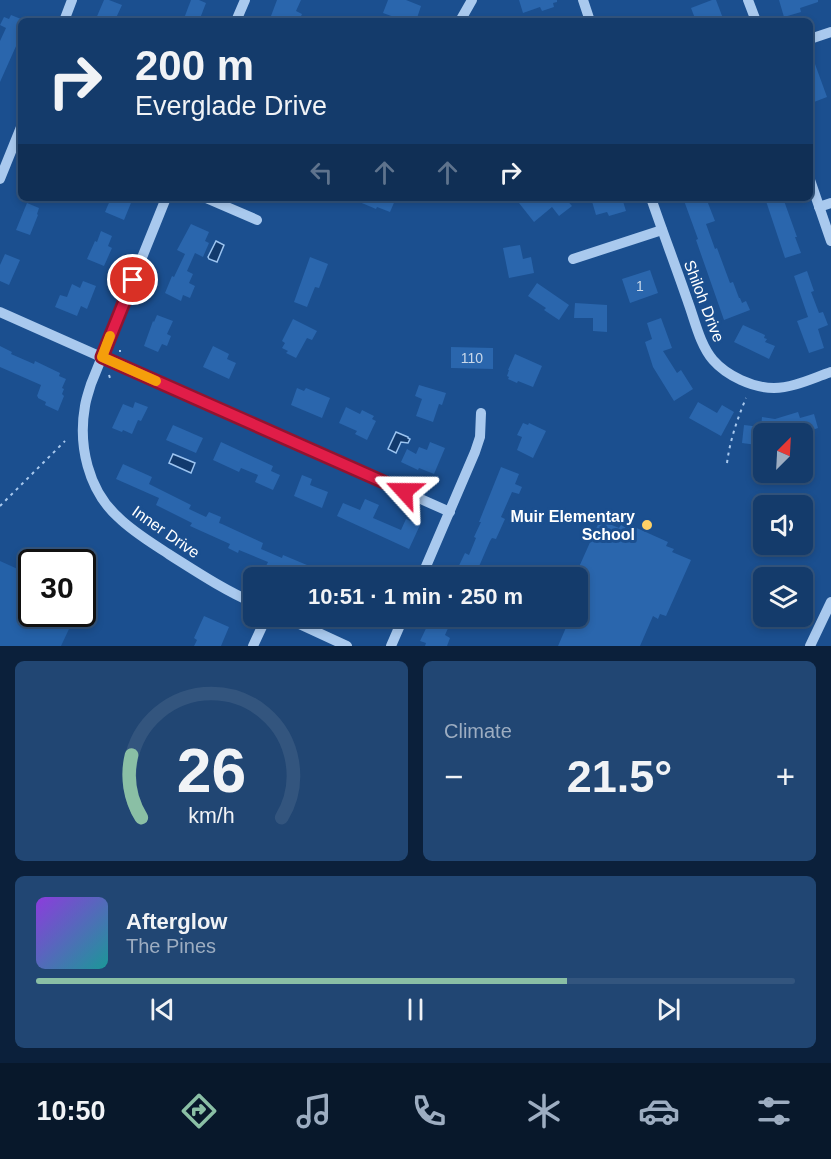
<!DOCTYPE html>
<meta charset="utf-8">
<style>
body{margin:0;font-family:Arial,sans-serif;background:#214673;color:#f1f3f6;height:100vh;display:flex;flex-direction:column;font-size:22px;white-space:nowrap}
*{box-sizing:border-box;margin:0}
p{font-size:20px;color:#9dadc1}
.icon{flex:none;width:33px;height:33px;fill:none;stroke:currentColor;stroke-width:2;stroke-linecap:round;stroke-linejoin:round}
.map{position:relative;height:646px;overflow:hidden}
.drawer{display:flex;flex-direction:column;gap:15px;padding:15px;background:#0b203b;flex:1}
.drawer>*{flex:none}
.banner{position:absolute;left:18px;top:18px;width:795px;height:183px;border-radius:9px;box-shadow:0 3px 9px #0003,0 0 0 2px #33557e;background:#143b6b;color:#f1f3f6;overflow:hidden}
.needle{width:39px;rotate:24deg}
.buttons{position:absolute;left:753px;top:423px;display:grid;gap:12px}
.buttons a{display:grid;place-items:center;width:60px;height:60px;border-radius:9px;background:#143b6b;box-shadow:0 3px 9px #0003,0 0 0 2px #33557e;font-size:30px}
.speed{position:absolute;left:18px;top:549px;display:flex;gap:12px;font-size:30px;font-weight:700;text-align:center}
.speed>*{display:grid;place-content:center;width:78px;height:78px;border-radius:50%;background:#143b6b;box-shadow:0 3px 9px #0003,0 0 0 2px #33557e;line-height:1}
.speed .limit{border:3px solid #111;border-radius:9px;background:#fff;color:#111}
.pin{position:absolute;display:grid;place-items:center;width:51px;height:51px;color:#fff;margin:-26px;border:3px solid #fff;border-radius:50%;box-shadow:0 2px 6px #0007}
.me{position:absolute;width:66px;margin:-33px;rotate:294deg;stroke-linejoin:round;filter:drop-shadow(0 0 4px #0008)}
.turn{display:flex;align-items:center;gap:21px;height:126px;padding:0 18px;font-size:27px}
.turn .icon{width:78px;height:78px;stroke-width:2.5}
.turn b{display:block;font-size:42px;line-height:51px}
.lanes{display:flex;align-items:center;height:57px;padding:0 18px;background:#0003;justify-content:center;gap:30px;direction:ltr}
.lanes .off{opacity:.35}
.big{font-size:45px;font-weight:700;line-height:1.1}
.drawer .tile{flex:1;display:flex;flex-direction:column;justify-content:center;gap:9px;min-width:0;padding:0 21px;border-radius:9px;background:#214673}
.drawer .dial{align-items:center;gap:0}
.dial svg{height:156px;overflow:visible;fill:none;stroke:#33557e;stroke-width:7;stroke-linecap:round;text-anchor:middle}
.dial text{fill:#f1f3f6;stroke:none}
.song{display:flex;align-items:center;gap:18px}
.cover{width:72px;height:72px;border-radius:9px;background:linear-gradient(135deg,hsl(270 70% 55%),hsl(180 70% 35%))}
.played{height:6px;border-radius:3px;background:linear-gradient(90deg,#8abfa5 70%,#33557e 70%)}
.keys{display:flex;justify-content:space-around;direction:ltr}
.heat{display:flex;justify-content:space-between;align-items:center;font-size:33px;direction:ltr}
.drawer .tiles{flex:1;display:grid;gap:15px;grid-template-columns:1fr 1fr}
.tile:last-child{grid-column:span 2}
.trip{position:absolute;left:243px;top:567px;width:345px;height:60px;border-radius:9px;background:#143b6b;box-shadow:0 3px 9px #0003,0 0 0 2px #33557e;font-weight:700;line-height:60px;text-align:center}
.tabs{display:flex;height:96px;justify-content:space-around;align-items:center;background:#08182b;color:#9dadc1}
.tabs .icon{width:42px;height:42px}
.tabs .on{color:#8abfa5}
.tabs b{font-size:27px;color:#f1f3f6}
.map>svg:first-child{display:block}
.green{fill:#2461a8}
.water{fill:#123a6d;stroke:#9cc4f0;stroke-width:1.5}
.building{fill:#2a66ad}
.lines{fill:none;stroke-linecap:round;stroke-linejoin:round}
.path{stroke:#a9c9ee;stroke-width:2;stroke-dasharray:3 4.5;stroke-linecap:butt}
.minor{stroke:#a9c9ee;stroke-width:10}
.route-casing{stroke:#92132f;stroke-width:15}
.route{stroke:#e11d48;stroke-width:10}
.slow{stroke:#f59e0b;stroke-width:10}
.poi-dot{fill:#ffd166;stroke:#1b4f8f;stroke-width:2}
.labels{text-anchor:middle;dominant-baseline:central;stroke-width:6;stroke-linejoin:round;paint-order:stroke}
.number-label{font-size:14px;fill:#cad9ea}
.street-label{font-size:16px;fill:#fff;stroke:#1b4f8f}
.poi-label{font-size:16px;font-weight:bold;fill:#fff;stroke:#1b4f8f;text-anchor:end}
</style>
<div class="map">
<svg width="831" height="646" viewBox="0 0 831 646">
<rect width="100%" height="100%" fill="#1b4f8f"/>
<path class="green" d="M0 561 31 575 32 614H76L61 646H0Z"/>
<g class="water">
<path d="M216 241 224 245 217 262 209 259 208 257Z"/>
<path d="M396 432 408 437V438L410 439 408 443 401 442 396 453 388 449Z"/>
<path d="M173 454 195 463 191 473 169 463Z"/>
</g>
<g class="building">
<path d="M104 0H109L122 5 116 18 113 17 112 21H95Z"/>
<path d="M191 0H199L206 3 199 21H183Z"/>
<path d="M277 0H301L296 11 302 14 299 21H276L277 18 271 16Z"/>
<path d="M388 0H406L421 6 416 21H405L383 13Z"/>
<path d="M519 0H557V2L553 3 554 7 542 11 540 7 523 13Z"/>
<path d="M712 0H716L724 21H704L703 18 696 21 691 8Z"/>
<path d="M779 0H818V2L800 8 801 12 784 17Z"/>
<path d="M11 15 21 19V35L0 82V41L6 28 0 25 4 17 9 19Z"/>
<path d="M811 53 827 97 814 102 810 91Z"/>
<path d="M111 198H133L124 220 105 212Z"/>
<path d="M350 198H396L390 212 377 207 376 209Z"/>
<path d="M525 198H565L572 206 559 216 552 207 534 222 519 203Z"/>
<path d="M591 198H622L626 211 609 216 607 212 596 215Z"/>
<path d="M683 198H706L715 221 706 224 715 249 717 248 730 283 733 282 739 298H740L742 303 746 301 750 310 724 320 696 240 698 239Z"/>
<path d="M765 198H783L797 237H795L801 253 785 258Z"/>
<path d="M27 203 39 208 37 214 38 215 30 235 16 230Z"/>
<path d="M191 224 209 232 205 241 209 243 203 257 195 253 187 271 193 274 189 283 195 286 190 298 183 295 181 301 165 293 172 276 174 277 185 254 177 250Z"/>
<path d="M101 231 112 236 108 246 112 248 104 266 87 259 95 241 97 242Z"/>
<path d="M520 245 523 259 531 257 534 273 509 278 503 248Z"/>
<path d="M5 254 20 260 9 285 0 281V265Z"/>
<path d="M310 257 328 264 319 288 315 287 307 307 294 302Z"/>
<path d="M650 270 658 293 630 303 622 279Z"/>
<path d="M807 271 814 291 811 292 819 313 823 312 828 325 818 329 824 348 809 353 797 321 808 317 794 276Z"/>
<path d="M83 281 96 286 87 309 81 306 77 316 55 307 60 295 67 297 72 284 80 288Z"/>
<path d="M537 283 569 305 559 320 544 310 546 308 528 296Z"/>
<path d="M575 303 607 305V332L593 331V318H574Z"/>
<path d="M157 315 173 321 167 334 171 336 167 346 162 344 158 352 144 346 153 321 154 322Z"/>
<path d="M661 318 672 348 663 351 677 373 681 370 693 389 674 401 653 367 645 342 652 339 647 323Z"/>
<path d="M293 319 317 331 312 340 307 338 296 358 286 353 288 351 282 348 285 343 282 341Z"/>
<path d="M743 325 765 335 764 338 767 339 765 342 775 346 769 359 734 342Z"/>
<path d="M0 346 12 352 11 354 34 364 35 361 60 373 59 376 66 379 62 388 64 389 62 394 64 396 58 411 45 405 46 402 38 398V397L37 396 41 385 0 367Z"/>
<path d="M213 346 229 354 227 359 236 363 229 379 203 367Z"/>
<path d="M451 347 493 348V369L451 368Z"/>
<path d="M515 354 542 366 533 387 518 381 517 383 508 379 509 377 507 376 509 370H508Z"/>
<path d="M419 385 446 393 442 405 439 404 433 422 416 416 422 399 415 396Z"/>
<path d="M297 388 304 391 306 388 330 398 322 418 291 405Z"/>
<path d="M135 402 148 407 141 421 138 420 132 434 123 430 122 432 112 428 123 404 133 408Z"/>
<path d="M698 402 717 413 722 405 734 412 721 436 689 418Z"/>
<path d="M346 407 360 414 362 410 374 416 372 419 376 421 367 440 355 434 357 431 339 423Z"/>
<path d="M798 412 800 418 814 414 818 428 801 434H764V446L742 443 744 425 761 427 762 417 775 419Z"/>
<path d="M523 423 528 425 529 423 546 431 533 458 517 450 522 437 517 435Z"/>
<path d="M173 425 203 438 196 453 166 440Z"/>
<path d="M221 442 273 466 271 471 280 475 273 490 255 482 258 475 241 468 239 472 213 460Z"/>
<path d="M430 442 445 448 434 474 419 468 418 470 401 462 407 449 416 454 419 447 427 450Z"/>
<path d="M123 464 152 477 149 484 191 505 189 509 206 517 209 512 221 517 219 523 222 524 263 543 261 549 282 558 283 555 338 578H286L265 568 268 562 239 550 238 553 228 548 230 544 190 526 192 523 156 505 159 498 116 479Z"/>
<path d="M501 467 519 474 515 484 522 487 519 494 512 492 501 517 505 519 496 539 492 538 490 541 474 578H453L465 553 469 555 476 538 474 537 481 522H479Z"/>
<path d="M302 475 312 479 310 485 328 492 322 508 294 496Z"/>
<path d="M365 499 379 505 373 518 401 530 406 519 420 525 409 549 337 516 343 503 360 510Z"/>
<path d="M600 520 619 528 621 525 628 529 630 525 668 542 666 546 674 549 672 552 691 560 666 616 660 614 658 619 653 616 640 646H558L571 616H578V601L586 581 575 576Z"/>
<path d="M204 616 229 627 221 646H194L197 640 194 638Z"/>
<path d="M431 618 449 626 445 635 450 638 447 646H425L426 643 420 641Z"/>
</g>
<g class="lines">
<g class="path">
<path d="M119 351H121"/>
<path d="M109 375 110 378"/>
<path d="M727 463C730 440 737 420 746 398"/>
<path d="M0 506 65 441"/>
</g>
<g class="minor">
<path d="M583 0 590 21"/>
<path d="M748 0 756 21"/>
<path d="M64 21 72 0"/>
<path d="M236 21 245 0"/>
<path d="M460 21 472 0"/>
<path d="M810 39 831 32"/>
<path d="M0 179 21 127"/>
<path d="M810 180 831 241"/>
<path d="M166 198 91 384C89 391 86 399 85 406 78 445 88 490 118 517 133 532 152 543 170 555 197 572 224 590 254 603"/>
<path d="M206 198 257 220"/>
<path d="M651 198C663 233 676 267 688 302 695 321 700 345 713 360 727 376 753 388 774 388 793 388 813 378 831 372"/>
<path d="M819 207 831 203"/>
<path d="M573 259 662 230"/>
<path d="M0 312 450 512"/>
<path d="M421 578 475 452 480 437 481 413"/>
<path d="M282 616 347 646"/>
<path d="M253 646 267 616"/>
<path d="M391 646 404 616"/>
<path d="M810 646 831 602"/>
</g>
</g>
<g class="lines">
<g class="route-casing">
<path id="route" d="M133 280 102 357 404 491"/>
</g>
<use href="#route" class="route"/>
<path class="slow" d="M110 336 102 357 156 381"/>
</g>
<circle class="poi-dot" cx="647" cy="525" r="6"/>
<g class="labels">
<g class="number-label">
<text x="640" y="286">1</text>
<text x="472" y="358">110</text>
</g>
<g class="street-label">
<text transform="translate(704 301) rotate(69)">Shiloh Drive</text>
<text transform="translate(166 532) rotate(35)">Inner Drive</text>
</g>
<g class="poi-label">
<text x="635" y="516">Muir Elementary<tspan x="635" dy="18">School</tspan></text>
</g>
</g>
</svg>
<div class="buttons">
<a><svg class="needle" viewBox="-14 -14 28 28"><path d="M0-13l5 13h-10z" fill="#e53935"/><path d="M0 13l5-13h-10z" fill="#9dadc1"/></svg></a>
<a><svg class="icon" aria-label="sound" viewBox="0 0 24 24"><path d="M4 9h4l5-4v14l-5-4H4zM17 9q2 3 0 6"/></svg></a>
<a><svg class="icon" aria-label="layers" viewBox="0 0 24 24"><path d="M12 4l9 5-9 5-9-5zM3 14l9 5 9-5"/></svg></a>
</div>
<div class="speed"><div class="limit">30</div></div>
<div class="pin" style="left:133px;top:280px;background:#d93025"><svg class="icon" aria-label="arrive" viewBox="0 0 24 24"><path d="M6 21V4h12l-3 4 3 4H6"/></svg></div>
<svg class="me" style="left:404px;top:491px" viewBox="-20 -20 40 40"><path d="M0-17L14 15 0 8-14 15z" fill="#e11d48" stroke="#fff" stroke-width="4"/></svg>
<div class="trip">10:51 · 1 min · 250 m</div>
<div class="banner">
<div class="turn"><svg class="icon" aria-label="right" viewBox="0 0 24 24"><path d="M7 20v-9h11M14 6l5 5-5 5"/></svg><div><b>200 m</b>Everglade Drive</div></div>
<div class="lanes"><svg class="icon off" aria-label="left" viewBox="0 0 24 24"><path d="M17 20v-9H6M10 6l-5 5 5 5"/></svg><svg class="icon off" aria-label="ahead" viewBox="0 0 24 24"><path d="M12 20V5M6 11l6-6 6 6"/></svg><svg class="icon off" aria-label="ahead" viewBox="0 0 24 24"><path d="M12 20V5M6 11l6-6 6 6"/></svg><svg class="icon" aria-label="right" viewBox="0 0 24 24"><path d="M7 20v-9h11M14 6l5 5-5 5"/></svg></div>
</div>
</div>
<section class="drawer">
<div class="tiles">
<div class="tile dial"><svg viewBox="0 0 100 80">
<path d="M14 69A42 42 0 1 1 86 69"/>
<path d="M14 69A42 42 0 0 1 9 37" stroke="#8abfa5"/>
<text x="50" y="56" font-size="32" font-weight="700">26</text>
<text x="50" y="72" font-size="11">km/h</text>
</svg></div>
<div class="tile"><p>Climate</p>
<div class="heat"><a>−</a><b class="big">21.5°</b><a>+</a></div>
</div>
<div class="tile">
<div class="song"><i class="cover"></i><div><b>Afterglow</b><p>The Pines</p></div></div>
<div class="played"></div>
<div class="keys"><svg class="icon" aria-label="previous" viewBox="0 0 24 24"><path d="M18 5L8 12l10 7zM5 5v14"/></svg><svg class="icon" aria-label="pause" viewBox="0 0 24 24"><path d="M8 5v14M16 5v14"/></svg><svg class="icon" aria-label="next" viewBox="0 0 24 24"><path d="M6 5l10 7-10 7zM19 5v14"/></svg></div>
</div>
</div>
</section>
<nav class="tabs">
<b>10:50</b>
<svg class="icon on" aria-label="directions" viewBox="0 0 24 24"><path d="M12 3l9 9-9 9-9-9zM9 14v-3h6M13 9l2 2-2 2"/></svg>
<svg class="icon" aria-label="music" viewBox="0 0 24 24"><path d="M9 18V5l10-2v13"/><circle cx="6" cy="18" r="3"/><circle cx="16" cy="16" r="3"/></svg>
<svg class="icon" aria-label="phone" viewBox="0 0 24 24"><path d="M5 4h4l2 5-3 2q2 4 5 5l2-3 5 2v4C11 20 4 13 5 4z"/></svg>
<svg class="icon" aria-label="climate" viewBox="0 0 24 24"><path d="M12 3v18M4 7l16 10M4 17L20 7"/></svg>
<svg class="icon" aria-label="car" viewBox="0 0 24 24"><path d="M5 17H2v-5l4-1 3-4h7l3 4 3 1v5h-3M9 17h6M6 11h13"/><circle cx="7" cy="17" r="2"/><circle cx="17" cy="17" r="2"/></svg>
<svg class="icon" aria-label="filters" viewBox="0 0 24 24"><path d="M4 7h16M4 17h16"/><circle cx="9" cy="7" r="2"/><circle cx="15" cy="17" r="2"/></svg>
</nav>
